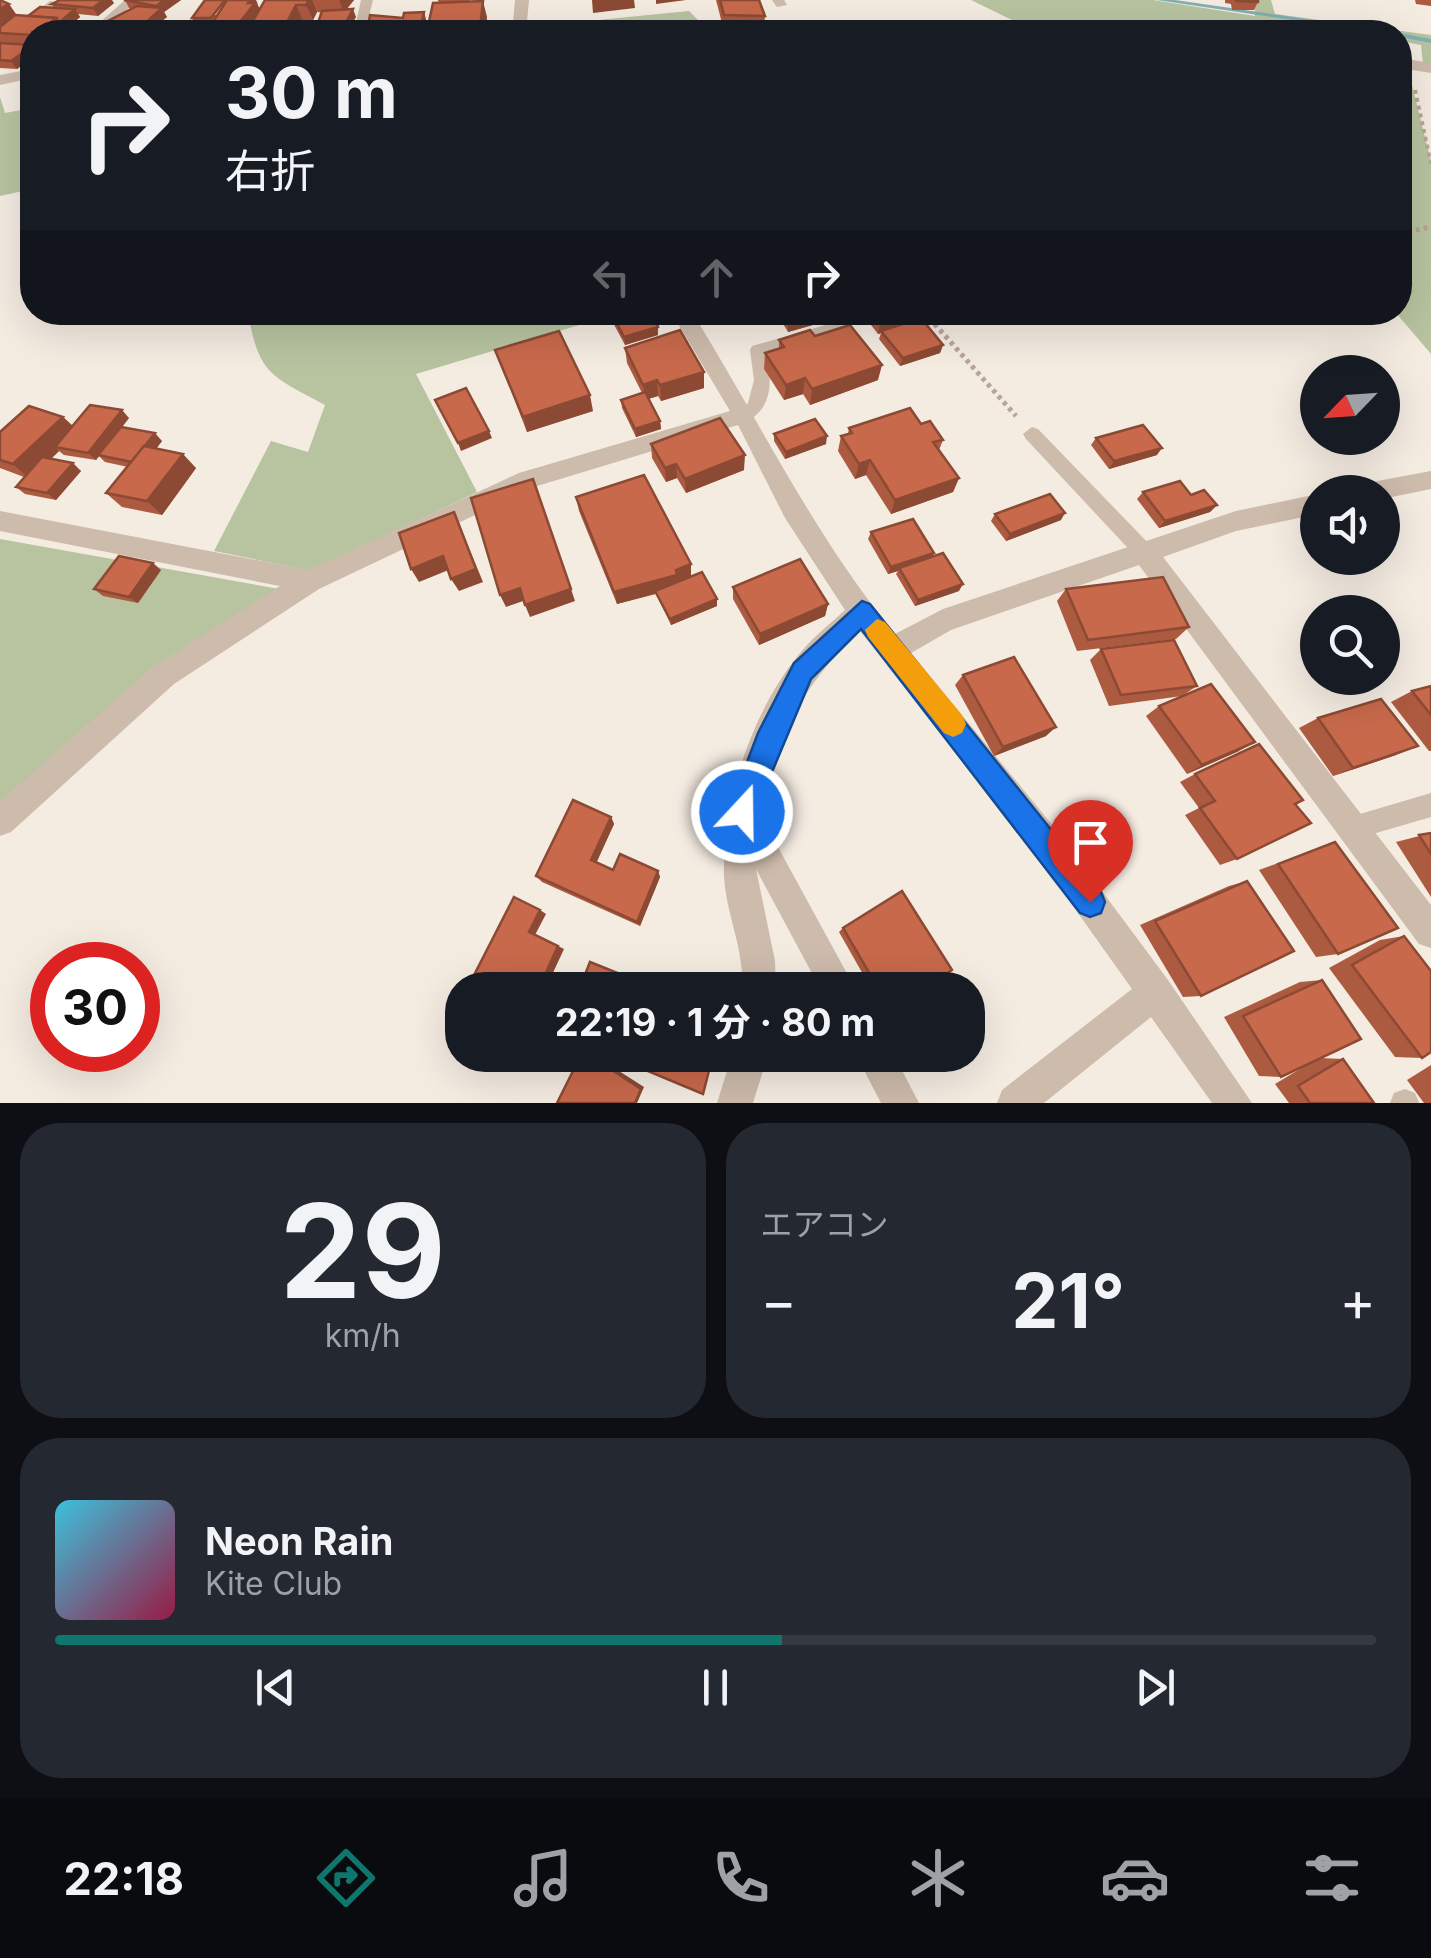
<!DOCTYPE html>
<html lang="ja">
<meta charset="utf-8">
<style>
body{margin:0;font-family:Inter,"Noto Sans JP",sans-serif;background:#242831;color:#f1f3f6;height:100vh;display:flex;flex-direction:column;font-size:38px;white-space:nowrap}
*{box-sizing:border-box;margin:0}
p{font-size:32px;color:#9ea1a6}
.icon{flex:none;width:55px;height:55px;fill:none;stroke:currentColor;stroke-width:2;stroke-linecap:round;stroke-linejoin:round}
.map{position:relative;height:1103px;overflow:hidden}
.side{display:flex;flex-direction:column;gap:20px;padding:20px;background:#0d0f14;flex:1}
.side>*{flex:none}
.top-card{position:absolute;left:20px;top:20px;width:1392px;height:305px;border-radius:40px;box-shadow:0 10px 40px #0002;background:#171b24;color:#f1f3f6;overflow:hidden}
.needle{width:65px;rotate:245deg}
.buttons{position:absolute;left:1300px;top:355px;display:grid;gap:20px}
.buttons a{display:grid;place-items:center;width:100px;height:100px;border-radius:50%;background:#171b24;box-shadow:0 10px 40px #0002;font-size:50px}
.speed{position:absolute;left:30px;top:942px;display:flex;gap:20px;font-size:50px;font-weight:700;text-align:center}
.speed>*{display:grid;place-content:center;width:130px;height:130px;border-radius:50%;background:#171b24;box-shadow:0 10px 40px #0002;line-height:1}
.speed .limit{border:15px solid #d22;background:#fff;color:#111}
.pin{position:absolute;display:grid;place-items:center;width:85px;height:85px;color:#fff;margin:-102px -42px;border-radius:50% 50% 50% 0;rotate:-45deg;box-shadow:0 0 10px #0007}
.pin .icon{rotate:45deg}
.me{position:absolute;width:110px;margin:-55px;rotate:21deg;stroke-linejoin:round;filter:drop-shadow(0 0 8px #0008)}
.turn{display:flex;align-items:center;gap:35px;height:210px;padding:0 40px;font-size:45px}
.turn .icon{width:130px;height:130px;stroke-width:2.5}
.turn b{display:block;font-size:70px;line-height:85px}
.lanes{display:flex;align-items:center;height:95px;padding:0 40px;background:#0003;justify-content:center;gap:50px;direction:ltr}
.lanes .off{opacity:.35}
.big{font-size:75px;font-weight:700;line-height:1.1}
.side .card{flex:1;display:flex;flex-direction:column;justify-content:center;gap:15px;min-width:0;padding:0 35px;border-radius:40px;background:#242831}
.side .dial{align-items:center;gap:0}
.dial b{font-size:130px;line-height:1}
.song{display:flex;align-items:center;gap:30px}
.cover{width:120px;height:120px;border-radius:15px;background:linear-gradient(135deg,hsl(190 70% 55%),hsl(340 70% 35%))}
.played{height:10px;border-radius:5px;background:linear-gradient(90deg,#0f766e 55%,#363941 55%)}
.keys{display:flex;justify-content:space-around;direction:ltr}
.heat{display:flex;justify-content:space-between;align-items:center;font-size:55px;direction:ltr}
.side .tiles{flex:1;display:grid;gap:20px;grid-template-columns:1fr 1fr}
.card:last-child{grid-column:span 2}
.trip{position:absolute;left:445px;top:972px;width:540px;height:100px;border-radius:40px;background:#171b24;box-shadow:0 10px 40px #0002;font-weight:700;line-height:100px;text-align:center}
.dock{display:flex;height:160px;justify-content:space-around;align-items:center;background:#090b0e;color:#9ea1a6}
.dock .icon{width:70px;height:70px}
.dock .active{color:#0f766e}
.dock b{font-size:45px;color:#f1f3f6}
.map>svg:first-child{display:block}
.green{fill:#b8c4a0}
.lines{fill:none;stroke-linecap:round;stroke-linejoin:round}
.stream{fill:#7fb0b2;fill-rule:evenodd}
.path-far1{stroke:#b9a596;stroke-width:4;stroke-dasharray:4 4;stroke-linecap:butt}
.path{stroke:#b9a596;stroke-width:5;stroke-dasharray:4 4;stroke-linecap:butt}
.lane{fill:#cdbbac;fill-rule:evenodd}
.street{fill:#cdbbac;fill-rule:evenodd}
.wall{fill:#ac5a40}
.shaded-wall{fill:#8c4a34}
.building{fill:#c8694b;stroke:#8c4a34;stroke-width:2.5}
.route{fill:#1a73e8;stroke:#114b97;stroke-width:2.5}
.slow{fill:#f59e0b}
</style>
<div class="map">
<svg width="1431" height="1103" viewBox="0 0 1431 1103">
<rect width="100%" height="100%" fill="#f4ebe1"/>
<g class="green">
<path d="M971 0H1153L1255 16 1254 0H1271L1275 14 1431 35V65L1423 63 1421 45 1400 41V32H1183L1012 20Z"/>
<path d="M689 11 710 32H525L527 27Z"/>
<path d="M1400 68 1408 69 1431 161V354L1396 313 1400 312Z"/>
<path d="M0 97 5 113 32 108V189L0 196Z"/>
<path d="M248 313H581L586 323 416 374 477 492 312 571 214 551 271 441 308 452 325 405C272 376 259 376 248 313Z"/>
<path d="M0 539 285 590 0 806Z"/>
</g>
<g class="lines">
<g class="stream">
<path d="M1157 0H1175L1384 30 1388 32H1372Z"/>
<path d="M1400 33 1431 39V43L1400 37Z"/>
</g>
<path class="path-far1" d="M1415 90 1431 164"/>
<g class="path">
<path d="M1400 233 1431 227"/>
<path d="M924 312 1016 416"/>
</g>
<g class="lane">
<path d="M125 0H138L100 32H89Z"/>
<path d="M361 0H373L365 32H354Z"/>
<path d="M772 0H784L787 5 777 7Z"/>
<path d="M50 1 60 3 0 49V39Z"/>
<path d="M843 320 851 326 849 330 767 353C771 379 774 404 750 420H738L735 415 748 403 754 380 750 350 752 346Z"/>
<path d="M1032 427 1038 429 1153 548 1156 554 1153 560H1139L1026 439 1023 434Z"/>
<path d="M1431 793V817L1352 840 1343 837 1340 828 1343 819Z"/>
<path d="M1405 1089 1415 1093 1419 1103H1390L1394 1093Z"/>
</g>
<g class="street">
<path d="M515 0H529L526 32H512Z"/>
<path d="M1018 21 1144 28 1151 32H878L885 28Z"/>
<path d="M1400 58 1431 63V73L1400 68Z"/>
<path d="M32 69V78L0 85V75Z"/>
<path d="M671 312H692C759 420 814 536 895 634L943 609 1236 511 1318 494V514L1236 531 1163 557 1431 905V948L1419 944 1139 565 951 630 911 653 1058 832 1168 980 1252 1103H1212L1151 1017 1044 1103H997L1002 1090 1132 989 1036 854 860 631C805 682 773 740 760 814L856 990H821L756 869 775 961 776 990H742C745 950 726 915 724 876 722 801 752 711 800 653 813 637 830 624 845 610L785 518 738 425 534 487 319 589 174 684 11 832 0 836V801L154 666 280 586 0 531V511L309 570 519 473 730 411Z"/>
<path d="M1431 471V489L1382 499V492H1360L1372 482Z"/>
<path d="M732 1055H768L753 1103H717Z"/>
<path d="M856 1055H894L919 1103H881Z"/>
</g>
</g>
<g class="wall">
<path d="M0 0 9 4 17 16H28L54 8 52 4 114 3 98 16 78 14 80 17 64 31 32 32V58L17 69 0 68Z"/>
<path d="M125 0H181L164 12 167 17 154 27 166 32 194 22 192 18 260 9 265 0H354L346 10 356 17 317 12 313 20 303 21 296 32H253V31L251 32H93L108 26 106 22 131 9 129 8Z"/>
<path d="M438 0H469L487 17 485 32H428L439 3Z"/>
<path d="M716 0H759L765 16 764 32 724 31Z"/>
<path d="M1225 0H1258V2L1254 10H1232L1231 4 1225 3Z"/>
<path d="M1415 0H1431V6L1416 4Z"/>
<path d="M424 12 426 20 424 32H367Z"/>
<path d="M610 312 658 335 625 345 611 319Z"/>
<path d="M776 312H853L826 321 821 315 820 323 788 332Z"/>
<path d="M861 312H916L914 320 943 345 940 353 900 366 879 339 881 333 878 334Z"/>
<path d="M815 336 878 380 810 405 803 394 784 400 764 369 765 353 779 349V340Z"/>
<path d="M625 348 704 372V388L661 401 658 396 648 399 660 421 661 429 636 437 622 408 621 400 642 393 627 363Z"/>
<path d="M495 350 593 411 527 432Z"/>
<path d="M63 417 73 426 129 418 122 427 162 441 156 449 196 468 162 515 122 507 106 493 128 467 105 462 99 456 96 460 64 455 59 451 51 459 81 471 56 500 25 494 16 487 24 477 0 468V432Z"/>
<path d="M921 424 943 440 939 450 959 478 953 492 891 514 866 475 855 479 838 451 841 436 848 434 849 428Z"/>
<path d="M774 434 826 444 785 459 774 441Z"/>
<path d="M1096 438 1157 455 1109 469 1091 445Z"/>
<path d="M651 444 744 470 686 493 677 478 666 482 652 458Z"/>
<path d="M1143 492 1191 495 1217 505 1210 512 1159 528 1137 499Z"/>
<path d="M576 497 691 576 717 599V606L671 625 656 594 617 604 579 511Z"/>
<path d="M995 514 1061 520 1006 541 991 521Z"/>
<path d="M871 532 934 553 932 556 959 591 915 606 896 574 898 571 888 574 868 539Z"/>
<path d="M161 570 138 603 103 596 94 589Z"/>
<path d="M733 587 828 604 825 616 759 645 733 599Z"/>
<path d="M1066 589 1189 627 1176 639 1077 651 1057 601Z"/>
<path d="M1101 649 1197 686 1182 696 1109 706 1090 660Z"/>
<path d="M963 675 1046 736 994 756 955 685Z"/>
<path d="M1431 686V751H1429L1391 702 1412 691Z"/>
<path d="M1159 706 1239 751 1187 774 1146 716Z"/>
<path d="M1318 718 1396 755 1333 776 1299 728Z"/>
<path d="M1195 774 1295 804 1237 859 1220 865 1185 815 1199 808 1180 782Z"/>
<path d="M611 817 614 824 596 862 613 870 658 871 660 877 640 926 542 882 536 876Z"/>
<path d="M1431 833V897L1396 842Z"/>
<path d="M1335 842 1338 954 1316 957 1259 870Z"/>
<path d="M1247 881 1201 996 1183 997 1140 925 1229 886Z"/>
<path d="M843 928 922 990H872L839 932Z"/>
<path d="M1404 936 1422 1058 1395 1057 1329 968 1380 940Z"/>
<path d="M1322 980 1321 1058 1343 1059 1374 1103H1289L1275 1084 1310 1063 1281 1077 1259 1076 1224 1017 1300 982Z"/>
<path d="M1431 1065V1103H1424L1407 1080Z"/>
</g>
<g class="shaded-wall">
<path d="M103 0H112L114 3 98 16 93 8Z"/>
<path d="M165 0H181L164 12 167 17 148 32H145L142 26 159 11 156 6Z"/>
<path d="M250 0H256L260 10 250 26 253 31 251 32H234L233 31Z"/>
<path d="M309 0H312L317 12 313 20 306 5Z"/>
<path d="M339 0H354L344 12Z"/>
<path d="M592 0H634L635 8 593 13Z"/>
<path d="M656 0H686L656 4Z"/>
<path d="M483 1 487 17 485 32H481L480 28Z"/>
<path d="M9 4 20 20 0 30V9Z"/>
<path d="M296 5 303 21 296 32H288L285 26Z"/>
<path d="M75 9 80 17 64 31 65 32H39L56 18Z"/>
<path d="M353 9 356 17 348 32H341Z"/>
<path d="M424 12 426 20 424 32H421Z"/>
<path d="M206 21 210 29 208 32H200Z"/>
<path d="M32 46V58L17 69 11 61Z"/>
<path d="M706 312H736L706 321Z"/>
<path d="M827 312H853L826 321Z"/>
<path d="M899 312H916L914 323 878 334 881 318Z"/>
<path d="M821 315 820 323 788 332V324Z"/>
<path d="M658 327V335L625 345 624 337Z"/>
<path d="M943 345 940 353 900 366 903 358Z"/>
<path d="M882 365 878 380 810 405 812 389Z"/>
<path d="M704 372V388L661 401 660 385Z"/>
<path d="M805 378 803 394 784 400 786 385Z"/>
<path d="M657 380 658 396 645 400 643 385Z"/>
<path d="M590 395 593 411 527 432 523 417Z"/>
<path d="M122 410 129 418 96 460 88 453Z"/>
<path d="M63 417 79 432 55 447 59 451 30 479 13 464Z"/>
<path d="M660 421 661 429 636 437 635 429Z"/>
<path d="M489 431 492 438 461 451 458 443Z"/>
<path d="M155 433 162 441 140 469 132 462Z"/>
<path d="M827 436 826 444 785 459 786 452Z"/>
<path d="M1162 448 1157 455 1109 469 1114 461Z"/>
<path d="M183 454 196 468 162 515 147 501Z"/>
<path d="M745 455 744 470 686 493 685 479Z"/>
<path d="M870 460 866 475 855 479 859 464Z"/>
<path d="M73 463 81 471 56 500 47 493Z"/>
<path d="M676 464 677 478 666 482 665 468Z"/>
<path d="M959 478 953 492 891 514 895 500Z"/>
<path d="M1217 505 1210 512 1159 528 1165 521Z"/>
<path d="M454 512 483 582 459 591 451 579Z"/>
<path d="M1065 513 1061 520 1006 541 1010 534Z"/>
<path d="M934 553 931 560 899 568 898 571 888 574 891 567Z"/>
<path d="M443 556 451 569 419 582 411 569Z"/>
<path d="M153 563 161 570 138 603 129 597Z"/>
<path d="M691 564V577L679 587 617 604 614 592Z"/>
<path d="M963 584 959 591 915 606 918 600Z"/>
<path d="M520 588 526 600 506 607 500 595Z"/>
<path d="M571 589 575 601 530 617 525 605Z"/>
<path d="M717 599V606L671 625 670 619Z"/>
<path d="M828 604 825 616 759 645 760 634Z"/>
<path d="M1056 727 1046 736 994 756 1003 747Z"/>
<path d="M1255 742 1239 751 1187 774 1202 765Z"/>
<path d="M1418 746 1396 755 1333 776 1353 768Z"/>
<path d="M611 817 614 824 595 866 591 860Z"/>
<path d="M658 871 660 877 640 926 637 922Z"/>
<path d="M540 910 546 914 535 935 529 932Z"/>
<path d="M558 946 564 949 545 990H538Z"/>
<path d="M589 1055H594L644 1087 637 1103H635Z"/>
</g>
<g class="building">
<path d="M0 0 9 4 0 9Z"/>
<path d="M60 0H103L93 8 52 4Z"/>
<path d="M124 0H165L156 6Z"/>
<path d="M205 0H225L211 18H192Z"/>
<path d="M227 0H250L248 3H255L233 31H207Z"/>
<path d="M265 0H309L306 5H296L285 26H250Z"/>
<path d="M720 0H759L765 16 724 15Z"/>
<path d="M1236 0H1258V2L1236 1Z"/>
<path d="M483 1 480 28 427 31 433 3Z"/>
<path d="M137 6 162 8 142 26 106 22Z"/>
<path d="M40 7 75 9 59 23 56 18 28 16Z"/>
<path d="M353 9 341 32H315L322 11Z"/>
<path d="M424 12 420 30 402 31 403 26H386L385 32H367L370 15 403 18 404 13Z"/>
<path d="M15 15 56 18 39 32H32V35L0 33V27Z"/>
<path d="M206 21 200 32H166L172 23Z"/>
<path d="M923 23 929 32H883L878 27Z"/>
<path d="M100 26 133 28 128 32H93Z"/>
<path d="M151 27 164 29 160 32H144Z"/>
<path d="M947 28 975 31 992 29 995 32H950Z"/>
<path d="M0 43 32 45V46L11 61 0 60Z"/>
<path d="M611 312H653L658 327 624 337Z"/>
<path d="M781 312H820L821 315 788 324Z"/>
<path d="M877 312H899L881 318Z"/>
<path d="M921 318 943 345 903 358 881 331Z"/>
<path d="M850 325 882 365 812 389 805 378 786 385 765 353 784 347 779 340 810 330 815 336Z"/>
<path d="M680 330 704 372 660 385 657 380 643 385 625 348Z"/>
<path d="M559 331 590 395 523 417 495 350Z"/>
<path d="M466 388 489 431 458 443 435 400Z"/>
<path d="M645 392 660 421 635 429 621 400Z"/>
<path d="M90 405 122 410 88 453 55 447Z"/>
<path d="M29 406 63 417 13 464 0 460V432Z"/>
<path d="M910 408 921 424 930 421 943 440 933 442 959 478 895 500 870 460 859 464 841 436 852 433 849 428Z"/>
<path d="M720 418 745 455 685 479 676 464 665 468 651 444Z"/>
<path d="M815 419 827 436 786 452 774 434Z"/>
<path d="M1143 425 1162 448 1114 461 1096 438Z"/>
<path d="M121 427 155 433 132 462 98 455Z"/>
<path d="M144 446 183 454 147 501 106 493Z"/>
<path d="M42 457 73 463 47 493 16 487Z"/>
<path d="M644 475 691 564 676 570 677 575 614 592 576 497Z"/>
<path d="M533 479 571 589 525 605 520 588 500 595 471 498Z"/>
<path d="M1180 481 1191 495 1204 490 1217 505 1165 521 1143 492Z"/>
<path d="M1050 494 1065 513 1010 534 995 514Z"/>
<path d="M454 512 476 569 451 579 443 556 411 569 399 533Z"/>
<path d="M913 519 934 553 891 567 871 532Z"/>
<path d="M943 553 963 584 918 600 899 568Z"/>
<path d="M119 556 153 563 129 597 94 589Z"/>
<path d="M800 559 828 604 760 634 733 587Z"/>
<path d="M702 572 717 599 670 619 655 591Z"/>
<path d="M1163 577 1189 627 1088 640 1066 589Z"/>
<path d="M1174 640 1197 686 1121 695 1101 649Z"/>
<path d="M1014 657 1056 727 1003 747 963 675Z"/>
<path d="M1211 684 1255 742 1202 765 1159 706Z"/>
<path d="M1431 686V715L1412 691Z"/>
<path d="M1381 699 1418 746 1353 768 1318 718Z"/>
<path d="M1259 744 1303 800 1295 804 1311 823 1237 859 1200 808 1215 801 1195 774Z"/>
<path d="M573 800 611 817 591 860 613 870 620 854 658 871 637 922 536 876Z"/>
<path d="M1431 833V854L1419 835Z"/>
<path d="M1335 842 1398 928 1338 954 1278 864Z"/>
<path d="M1247 881 1294 951 1201 996 1155 921Z"/>
<path d="M902 891 952 970 922 990H879L843 928Z"/>
<path d="M514 897 540 910 529 932 558 946 538 990H478L469 985Z"/>
<path d="M1404 936 1431 971V1052L1422 1058 1352 965Z"/>
<path d="M590 962 650 986 649 990H579Z"/>
<path d="M1322 980 1361 1039 1281 1077 1243 1016Z"/>
<path d="M670 985 682 990H668Z"/>
<path d="M581 1055H589L641 1089 635 1103H557Z"/>
<path d="M647 1055H713L703 1094 643 1069Z"/>
<path d="M1343 1059 1374 1103H1310L1298 1086Z"/>
</g>
<path class="route" d="M862 601 870 604 1101 892 1105 902 1101 913 1090 917 1080 913 861 629 811 679 751 822 742 826 732 822 728 812 758 733 794 663Z"/>
<path class="slow" d="M877 619 885 622 962 715 966 724 962 733 953 737 944 733 868 637 865 630Z"/>
</svg>
<div class="buttons">
<a><svg class="needle" viewBox="-14 -14 28 28"><path d="M0-13l5 13h-10z" fill="#e53935"/><path d="M0 13l5-13h-10z" fill="#9ea1a6"/></svg></a>
<a><svg class="icon" aria-label="sound" viewBox="0 0 24 24"><path d="M4 9h4l5-4v14l-5-4H4zM17 9q2 3 0 6"/></svg></a>
<a><svg class="icon" aria-label="search" viewBox="0 0 24 24"><circle cx="10" cy="10" r="6"/><path d="M15 15l6 6"/></svg></a>
</div>
<div class="speed"><div class="limit">30</div></div>
<div class="pin" style="left:1090px;top:902px;background:#d93025"><svg class="icon" aria-label="arrive" viewBox="0 0 24 24"><path d="M6 21V4h12l-3 4 3 4H6"/></svg></div>
<svg class="me" style="left:742px;top:812px" viewBox="-20 -20 40 40"><circle r="17" fill="#1a73e8" stroke="#fff" stroke-width="3"/><path d="M0-11L8 9 0 5-8 9z" fill="#fff"/></svg>
<div class="trip">22:19 · 1 分 · 80 m</div>
<div class="top-card">
<div class="turn"><svg class="icon" aria-label="right" viewBox="0 0 24 24"><path d="M7 20v-9h11M14 6l5 5-5 5"/></svg><div><b>30 m</b>右折</div></div>
<div class="lanes"><svg class="icon off" aria-label="left" viewBox="0 0 24 24"><path d="M17 20v-9H6M10 6l-5 5 5 5"/></svg><svg class="icon off" aria-label="ahead" viewBox="0 0 24 24"><path d="M12 20V5M6 11l6-6 6 6"/></svg><svg class="icon" aria-label="right" viewBox="0 0 24 24"><path d="M7 20v-9h11M14 6l5 5-5 5"/></svg></div>
</div>
</div>
<section class="side">
<div class="tiles">
<div class="card dial"><b>29</b><p>km/h</p></div>
<div class="card"><p>エアコン</p>
<div class="heat"><a>−</a><b class="big">21°</b><a>+</a></div>
</div>
<div class="card">
<div class="song"><i class="cover"></i><div><b>Neon Rain</b><p>Kite Club</p></div></div>
<div class="played"></div>
<div class="keys"><svg class="icon" aria-label="previous" viewBox="0 0 24 24"><path d="M18 5L8 12l10 7zM5 5v14"/></svg><svg class="icon" aria-label="pause" viewBox="0 0 24 24"><path d="M8 5v14M16 5v14"/></svg><svg class="icon" aria-label="next" viewBox="0 0 24 24"><path d="M6 5l10 7-10 7zM19 5v14"/></svg></div>
</div>
</div>
</section>
<nav class="dock">
<b>22:18</b>
<svg class="icon active" aria-label="directions" viewBox="0 0 24 24"><path d="M12 3l9 9-9 9-9-9zM9 14v-3h6M13 9l2 2-2 2"/></svg>
<svg class="icon" aria-label="music" viewBox="0 0 24 24"><path d="M9 18V5l10-2v13"/><circle cx="6" cy="18" r="3"/><circle cx="16" cy="16" r="3"/></svg>
<svg class="icon" aria-label="phone" viewBox="0 0 24 24"><path d="M5 4h4l2 5-3 2q2 4 5 5l2-3 5 2v4C11 20 4 13 5 4z"/></svg>
<svg class="icon" aria-label="climate" viewBox="0 0 24 24"><path d="M12 3v18M4 7l16 10M4 17L20 7"/></svg>
<svg class="icon" aria-label="car" viewBox="0 0 24 24"><path d="M5 17H2v-5l4-1 3-4h7l3 4 3 1v5h-3M9 17h6M6 11h13"/><circle cx="7" cy="17" r="2"/><circle cx="17" cy="17" r="2"/></svg>
<svg class="icon" aria-label="filters" viewBox="0 0 24 24"><path d="M4 7h16M4 17h16"/><circle cx="9" cy="7" r="2"/><circle cx="15" cy="17" r="2"/></svg>
</nav>
